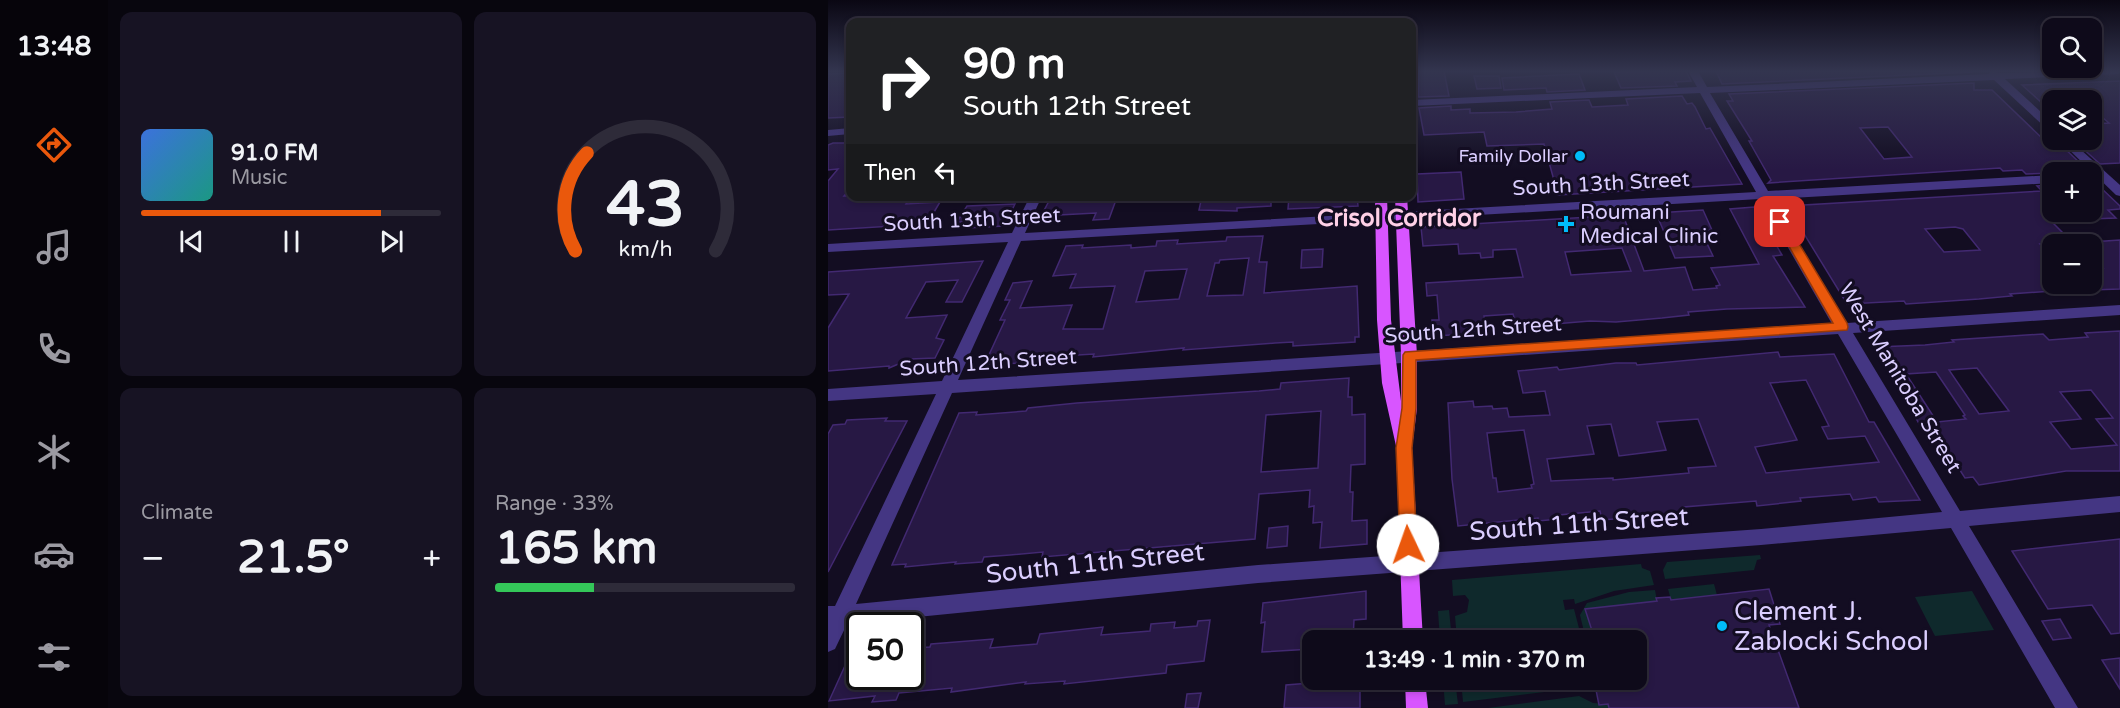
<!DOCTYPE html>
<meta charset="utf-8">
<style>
body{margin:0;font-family:"Varela Round",sans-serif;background:#171323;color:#f1f3f6;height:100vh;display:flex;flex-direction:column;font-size:22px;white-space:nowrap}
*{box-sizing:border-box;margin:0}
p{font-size:20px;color:#9b9aa2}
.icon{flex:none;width:33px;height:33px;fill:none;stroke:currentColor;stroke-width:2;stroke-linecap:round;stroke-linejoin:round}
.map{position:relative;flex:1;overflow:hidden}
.details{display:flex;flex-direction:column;gap:12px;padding:12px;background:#08060e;width:720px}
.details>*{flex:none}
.top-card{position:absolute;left:18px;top:18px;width:570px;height:183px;border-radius:12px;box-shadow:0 3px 9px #0003,0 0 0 2px #2e2b39;background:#202124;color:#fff;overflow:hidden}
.buttons{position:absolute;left:1214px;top:18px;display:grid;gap:12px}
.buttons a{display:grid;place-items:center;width:60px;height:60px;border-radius:12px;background:#0e0a1a;box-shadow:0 3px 9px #0003,0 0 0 2px #2e2b39;font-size:30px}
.speed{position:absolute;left:18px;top:612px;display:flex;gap:12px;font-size:30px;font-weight:700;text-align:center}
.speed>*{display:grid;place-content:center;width:78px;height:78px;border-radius:50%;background:#0e0a1a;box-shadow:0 3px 9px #0003,0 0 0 2px #2e2b39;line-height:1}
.speed .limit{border:3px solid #111;border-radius:9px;background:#fff;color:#111}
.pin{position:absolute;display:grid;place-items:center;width:51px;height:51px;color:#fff;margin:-26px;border-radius:12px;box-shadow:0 3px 9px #0006}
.me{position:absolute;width:66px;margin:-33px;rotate:357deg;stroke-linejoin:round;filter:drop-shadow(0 0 4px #0008)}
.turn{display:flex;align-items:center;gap:21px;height:126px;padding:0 18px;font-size:27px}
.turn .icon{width:78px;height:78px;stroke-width:2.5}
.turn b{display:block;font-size:42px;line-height:51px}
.then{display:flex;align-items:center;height:57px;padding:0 18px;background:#0003;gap:12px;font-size:22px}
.big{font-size:45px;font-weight:800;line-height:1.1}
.details .card{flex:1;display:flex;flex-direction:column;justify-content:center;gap:9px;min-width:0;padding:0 21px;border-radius:12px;background:#171323}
.details .dial{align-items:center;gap:0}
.dial svg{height:156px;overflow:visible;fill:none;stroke:#2e2b39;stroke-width:7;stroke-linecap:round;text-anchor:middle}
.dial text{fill:#f1f3f6;stroke:none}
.song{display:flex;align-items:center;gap:18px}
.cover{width:72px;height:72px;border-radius:9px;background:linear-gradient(135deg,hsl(220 70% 55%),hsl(170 70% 35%))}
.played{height:6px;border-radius:3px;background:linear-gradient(90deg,#ea580c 80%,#2e2b39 80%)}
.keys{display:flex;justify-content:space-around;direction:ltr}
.heat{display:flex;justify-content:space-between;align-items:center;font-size:33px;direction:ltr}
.charge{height:9px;border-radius:4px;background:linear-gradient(90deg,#34c759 33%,#2e2b39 0)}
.details .tiles{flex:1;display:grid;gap:12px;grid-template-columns:repeat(2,1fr)}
.trip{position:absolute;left:474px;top:630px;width:345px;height:60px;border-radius:12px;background:#0e0a1a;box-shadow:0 3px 9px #0003,0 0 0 2px #2e2b39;font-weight:800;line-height:60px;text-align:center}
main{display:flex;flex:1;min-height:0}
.tab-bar{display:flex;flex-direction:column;width:108px;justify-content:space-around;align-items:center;background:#06040a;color:#9b9aa2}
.tab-bar .icon{width:42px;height:42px}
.tab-bar .selected{color:#ea580c}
.tab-bar b{font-size:27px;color:#f1f3f6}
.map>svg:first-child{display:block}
.green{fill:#0f292c}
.building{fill:#271844;stroke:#422971;stroke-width:1.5;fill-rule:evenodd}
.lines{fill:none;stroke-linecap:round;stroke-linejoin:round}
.minor{fill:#443683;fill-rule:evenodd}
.major{fill:#d855ff;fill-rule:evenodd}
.route{fill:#ea580c;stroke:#983908;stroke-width:1.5}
.poi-dot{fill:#00bcf9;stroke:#130d22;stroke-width:2}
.labels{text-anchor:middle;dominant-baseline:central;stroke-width:6;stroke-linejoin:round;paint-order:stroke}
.far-poi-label{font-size:18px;fill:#dbceff;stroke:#130d22;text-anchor:end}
.street-label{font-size:21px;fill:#dbceff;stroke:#130d22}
.poi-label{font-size:21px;fill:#dbceff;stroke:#130d22;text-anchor:start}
.quarter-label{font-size:24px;font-weight:bold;fill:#ffd0e7;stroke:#130d22}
.near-street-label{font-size:26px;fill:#dbceff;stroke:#130d22}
.near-poi-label{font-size:26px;fill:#dbceff;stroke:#130d22;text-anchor:start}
</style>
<main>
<nav class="tab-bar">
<b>13:48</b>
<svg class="icon selected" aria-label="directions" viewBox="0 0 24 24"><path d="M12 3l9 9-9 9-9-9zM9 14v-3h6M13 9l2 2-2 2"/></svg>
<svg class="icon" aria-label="music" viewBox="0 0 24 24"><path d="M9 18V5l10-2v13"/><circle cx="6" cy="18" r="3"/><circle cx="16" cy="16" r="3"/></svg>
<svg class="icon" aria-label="phone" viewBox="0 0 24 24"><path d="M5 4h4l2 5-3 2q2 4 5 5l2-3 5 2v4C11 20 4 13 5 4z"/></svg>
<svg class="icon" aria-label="climate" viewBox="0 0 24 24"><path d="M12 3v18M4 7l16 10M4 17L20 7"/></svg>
<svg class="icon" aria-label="car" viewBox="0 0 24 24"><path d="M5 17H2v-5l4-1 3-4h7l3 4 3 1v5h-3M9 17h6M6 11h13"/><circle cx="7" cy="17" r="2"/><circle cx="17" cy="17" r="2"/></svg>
<svg class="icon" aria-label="filters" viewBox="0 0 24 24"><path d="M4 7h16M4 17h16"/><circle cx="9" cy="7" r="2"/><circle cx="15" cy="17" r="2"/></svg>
</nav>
<section class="details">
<div class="tiles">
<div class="card">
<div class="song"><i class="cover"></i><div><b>91.0 FM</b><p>Music</p></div></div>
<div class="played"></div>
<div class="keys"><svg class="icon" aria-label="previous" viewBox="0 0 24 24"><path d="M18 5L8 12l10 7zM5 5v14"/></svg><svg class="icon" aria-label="pause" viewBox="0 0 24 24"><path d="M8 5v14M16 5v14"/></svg><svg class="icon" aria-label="next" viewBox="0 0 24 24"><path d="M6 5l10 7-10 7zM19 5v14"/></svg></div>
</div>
<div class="card dial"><svg viewBox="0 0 100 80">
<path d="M14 69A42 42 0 1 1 86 69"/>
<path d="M14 69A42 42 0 0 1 20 19" stroke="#ea580c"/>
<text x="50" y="56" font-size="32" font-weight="700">43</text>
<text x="50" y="72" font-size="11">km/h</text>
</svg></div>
<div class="card"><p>Climate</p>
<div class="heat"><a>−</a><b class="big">21.5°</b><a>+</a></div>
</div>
<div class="card"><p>Range · 33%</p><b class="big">165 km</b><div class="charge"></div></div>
</div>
</section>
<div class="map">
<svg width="1292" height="708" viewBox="0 0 1292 708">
<rect width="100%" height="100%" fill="#130d22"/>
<g class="green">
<path d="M932 555 933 559 929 560 926 570 837 579 835 570 839 562Z"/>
<path d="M813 564 814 568 822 571 826 585 786 591 747 604 746 599 735 600 737 610 746 609 752 632 743 633 744 640H629L627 616 639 612 641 600 637 595 625 596 624 580Z"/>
<path d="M886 584 889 595 843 600 840 589Z"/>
<path d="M827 590 829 601 758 609 767 640H758L752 615 759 603 801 592Z"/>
<path d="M1144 591 1166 630 1107 636 1087 597Z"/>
<path d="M621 610 624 640H612L610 611Z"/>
<path d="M615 680H627L630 704 617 705Z"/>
<path d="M633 680H756L749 688 635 702Z"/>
<path d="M751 696 765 703 780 704 781 708H660Z"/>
</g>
<g class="building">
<path d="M590 71H616L621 96 590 97Z"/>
<path d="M858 71 863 81 847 82 849 86 793 88 786 72Z"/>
<path d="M888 71H1145V72L894 84Z"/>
<path d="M22 73V117L0 118V74Z"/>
<path d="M751 74 757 90 719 92 718 88 676 90 674 78Z"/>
<path d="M646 76H671L673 88 649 89Z"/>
<path d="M1292 81V163L1272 164 1251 145H1263V124L1281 123 1263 108V100H1254L1251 98 1224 99V112L1194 85Z"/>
<path d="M1146 83V90H1164L1216 140H1224V147L1234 146 1254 165 1219 168 1224 173 1198 174 1194 170 1175 171 1172 168 940 183 943 180 921 141H924L899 101H905L901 94ZM1060 127 1084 157 1056 159 1032 128Z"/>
<path d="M854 96 859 104 864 103 867 107 878 129 882 128 914 184 730 195 716 144 659 146 656 132 596 135 591 108 623 106V110L642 109V113L688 112 724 109 722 102 761 100 764 107 800 105 798 99Z"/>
<path d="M5 143H22V189L16 196H83L78 204 112 202 96 229 78 230 81 225 0 230V181L10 169 0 170V145Z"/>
<path d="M633 172 636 199 590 202 589 174Z"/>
<path d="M1224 185V220H1222L1246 244H1212L1224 258V291L1182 294 1184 296 1151 299 1078 304 1076 301 1019 304 959 206 1214 191 1209 186ZM1127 227 1135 229 1152 250 1116 252 1097 229Z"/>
<path d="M1272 187 1292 206V209L1280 210 1288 218 1263 219V188Z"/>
<path d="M374 196H443V206L409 208V211L371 210Z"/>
<path d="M461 196H529L530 206 460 209Z"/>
<path d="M286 197 285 200H288L281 219 265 220 268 213 231 215 228 221 210 222 221 201Z"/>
<path d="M187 204 176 226 139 228 143 222H129L139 206Z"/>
<path d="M926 207 954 255 945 256 977 307 899 309 860 312 861 315 834 318 788 322 762 321 689 327 685 314 656 316 658 333 605 336 604 320H611L609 295 599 296 598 283 695 277 688 249 665 250V257L653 258 652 253 631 254 630 244 595 246 593 227 795 215 816 271 857 267 865 290 889 288 888 286 892 285 883 268 931 264 902 209ZM794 248 803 271 743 275 737 252Z"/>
<path d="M875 210 884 230 873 231 885 256 847 258 828 213Z"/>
<path d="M435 236 431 262H439L436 293 529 286 531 337H527V342L465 346V342L447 343 355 350 356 348 265 357 266 354 200 358 199 363 161 364 164 356 160 357 177 320H172L182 300H177L185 283 204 281 192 308 244 305 235 329H275L287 286 242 288 248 274 225 276 238 246 255 245 254 248 303 245V248L328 246 329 241 350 240 349 244 398 241 399 237ZM421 258 415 295 379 296 387 263H391L392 260ZM359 269 351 299 308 302 317 271Z"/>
<path d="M1292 240V289L1263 290V269L1275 268 1263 256V242Z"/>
<path d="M495 249 494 267 473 268 474 250Z"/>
<path d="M155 261 134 302H118L130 280 98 282 78 318 119 315 108 338 116 340 107 358 82 359 61 368V366L0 371V328L21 294 0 295V272Z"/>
<path d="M1292 331V471H1238L1151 485 1145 477 1137 478 1106 430 1095 431 1049 347 1097 345 1126 342 1124 340 1215 334 1221 340 1260 337 1257 333ZM1149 368 1181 411 1151 414 1121 370ZM1108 372 1137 415 1135 416 1138 419 1109 422 1078 374ZM1263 390 1285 418 1268 419 1289 445 1243 449 1222 422 1253 419 1232 392Z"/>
<path d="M950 352 952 357 1006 354 1041 422H1046L1092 500 1051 502 1048 497 1025 500 1022 494 972 498 973 501 929 506 928 501 856 507 858 513 837 515 774 520 772 511 731 515V519L710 521V518L630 526 624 479 620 403 645 401 646 407 664 406 665 409 679 408 681 417 722 415 717 391 695 393 690 371 729 367 731 370 788 363H808L809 365ZM978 380 1001 426 994 427 1000 439 1037 436 1051 462 938 473 927 447 969 440 942 383ZM870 419 888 466 860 468 861 473 785 480V478L723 481 719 459 766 454 759 426 783 424 791 456 838 450 829 422ZM696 430 706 484 703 485 704 488 670 492 668 478H665L659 433Z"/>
<path d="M521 378 520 397H524V415L537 414V464L523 465 522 492H525L524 521 539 520V544L492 548 494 522 485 523 486 506 481 507 482 490 431 494 427 539 214 557 215 552 182 555 156 557 154 562 127 564 128 562 77 567 78 564 64 565 131 413 149 412 148 415 198 411 200 408 249 403 431 391 452 389 453 383ZM493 411 490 468 433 472 438 415Z"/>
<path d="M59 418 57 421H79L0 572V434L5 425 17 424 19 420Z"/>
<path d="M460 526 459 546 439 548 441 528Z"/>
<path d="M1292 539V633L1283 634 1264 605 1220 609 1184 551Z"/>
<path d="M941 589 952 624 941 625 971 708H781L780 704 771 705 766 680H808V640H767L757 609 829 601 828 598 842 597 843 600Z"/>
<path d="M538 591V619L526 620 525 640H484V649L434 652 437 622 433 623 435 603Z"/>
<path d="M1232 619 1243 638 1225 640 1214 621Z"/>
<path d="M382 620 376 661 339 665 338 673 236 684 237 681 197 684 198 682 123 692 124 688 71 693 68 700 44 702 47 696 1 701 21 657 32 656V676H82V648L102 647 103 644 165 639 162 648 209 644 212 634 275 627 273 635 322 631 323 624 347 622 346 628 369 626 370 621Z"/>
<path d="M1292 658V689L1274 660Z"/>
<path d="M520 680H532V708H456L458 685Z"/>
<path d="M373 693 370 708H357L359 694Z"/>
</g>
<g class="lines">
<g class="minor">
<path d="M860 71H870L879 87 1161 74 1162 71 1171 73 1292 71 1290 74 1177 79 1224 122V131L1220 130 1166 80 882 93 940 191 1224 175V183L944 199 1019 323 1292 305V315L1025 333 1132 511 1292 496V512L1141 526 1250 708H1227L1123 528 933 545 430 583 19 624 7 649 0 652V606H7L108 394 0 401V389L114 381 180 242 0 252V244L184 233 202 196H214L197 233 928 192 872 93 584 106V100L869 87ZM932 199 1004 324 130 380 193 241ZM1010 334 1114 512 933 529 430 565 28 604 124 393Z"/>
<path d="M22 128V134L0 136V130Z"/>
<path d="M1231 140H1242L1292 185V196L1288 195Z"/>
</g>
<g class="major">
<path d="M547 196H559L563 320 573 401V355L567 196H579L589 355V408L584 448 595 640H575L568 446 554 383 549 320Z"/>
<path d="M577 680H597L600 708H578Z"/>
</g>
</g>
<linearGradient id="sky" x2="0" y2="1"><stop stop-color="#0a0713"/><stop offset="0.42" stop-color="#33354f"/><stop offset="1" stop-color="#33354f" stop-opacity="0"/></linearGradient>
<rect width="1292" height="170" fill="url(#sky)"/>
<path class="route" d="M952 218 958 222 1019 323 1020 327 1019 330 588 360V408L584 448 589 545 586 550 580 553 575 550 572 545 568 448 574 408 575 355 577 352 1005 323 947 222Z"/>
<g class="poi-dot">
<circle cx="752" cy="156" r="6"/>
<path d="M735 215h6v6h6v6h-6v6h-6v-6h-6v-6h6z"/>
<circle cx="894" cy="626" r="6"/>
</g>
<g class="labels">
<g class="far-poi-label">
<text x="740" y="156">Family Dollar</text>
</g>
<g class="street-label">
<text transform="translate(773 184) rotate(-3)">South 13th Street</text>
<text transform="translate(144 220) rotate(-3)">South 13th Street</text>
<text transform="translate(645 330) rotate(-4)">South 12th Street</text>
<text transform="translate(160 363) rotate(-4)">South 12th Street</text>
<text transform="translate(1072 378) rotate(59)">West Manitoba Street</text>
</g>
<g class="poi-label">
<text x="752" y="212">Roumani<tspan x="752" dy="24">Medical Clinic</tspan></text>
</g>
<g class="quarter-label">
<text x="571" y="218">Crisol Corridor</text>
</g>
<g class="near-street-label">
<text transform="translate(751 524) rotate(-4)">South 11th Street</text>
<text transform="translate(267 563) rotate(-6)">South 11th Street</text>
</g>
<g class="near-poi-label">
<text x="906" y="611">Clement J.<tspan x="906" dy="30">Zablocki School</tspan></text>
</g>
</g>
</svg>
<div class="buttons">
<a><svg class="icon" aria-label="search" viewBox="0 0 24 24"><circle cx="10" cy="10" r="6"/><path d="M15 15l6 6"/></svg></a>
<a><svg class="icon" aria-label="layers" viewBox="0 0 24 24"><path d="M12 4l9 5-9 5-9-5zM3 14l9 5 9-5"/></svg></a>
<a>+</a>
<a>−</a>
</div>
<div class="speed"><div class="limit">50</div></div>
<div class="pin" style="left:952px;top:222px;background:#d93025"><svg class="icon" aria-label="arrive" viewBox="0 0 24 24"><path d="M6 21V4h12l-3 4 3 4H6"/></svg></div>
<svg class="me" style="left:580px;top:545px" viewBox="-20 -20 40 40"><circle r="19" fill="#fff"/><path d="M0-13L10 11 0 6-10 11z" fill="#ea580c"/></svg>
<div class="trip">13:49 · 1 min · 370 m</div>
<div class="top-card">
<div class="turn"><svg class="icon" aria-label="right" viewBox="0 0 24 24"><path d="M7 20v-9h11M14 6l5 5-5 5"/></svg><div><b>90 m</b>South 12th Street</div></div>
<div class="then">Then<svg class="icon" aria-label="left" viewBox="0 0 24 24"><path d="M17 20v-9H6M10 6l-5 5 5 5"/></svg></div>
</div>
</div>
</main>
